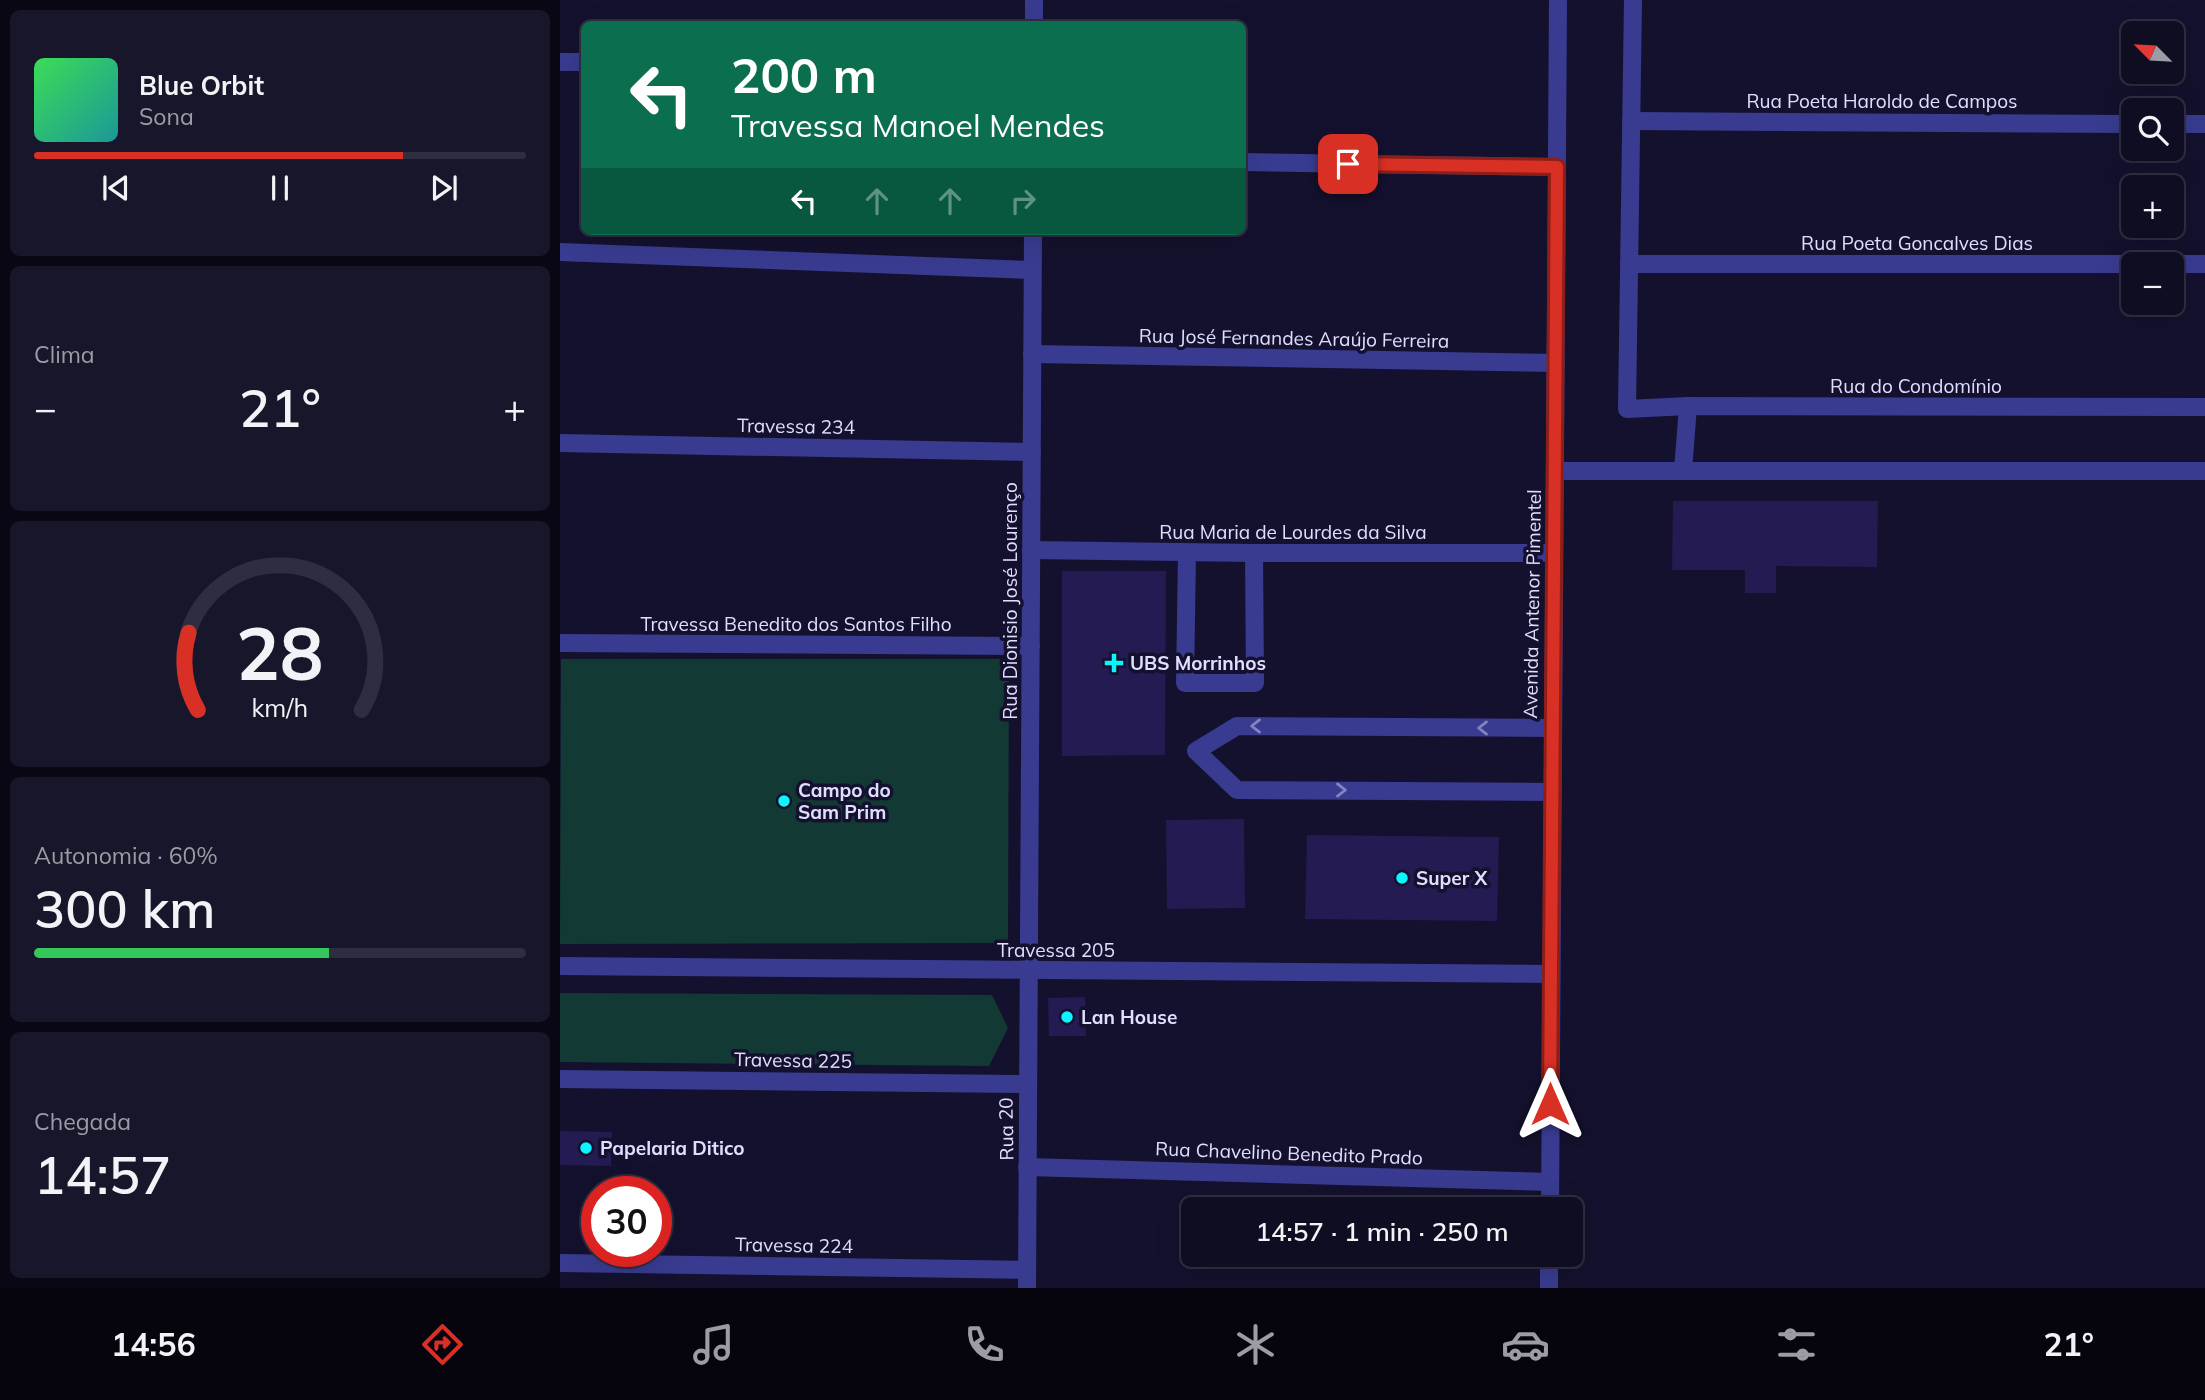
<!DOCTYPE html>
<html lang="pt">
<meta charset="utf-8">
<style>
body{margin:0;font-family:Mulish,sans-serif;background:#18162a;color:#f1f3f6;height:100vh;display:flex;flex-direction:column;font-size:26px;white-space:nowrap}
*{box-sizing:border-box;margin:0}
p{font-size:23px;color:#9b9ca5}
.icon{flex:none;width:38px;height:38px;fill:none;stroke:currentColor;stroke-width:2;stroke-linecap:round;stroke-linejoin:round}
.map{position:relative;flex:1;overflow:hidden}
.side{display:flex;flex-direction:column;gap:10px;padding:10px;background:#080713;width:560px}
.side>*{flex:none}
.hud{position:absolute;left:21px;top:21px;width:665px;height:214px;border-radius:10px;box-shadow:0 7px 28px #0002,0 0 0 2px #2f2d40;background:#0b6e4f;color:#fff;overflow:hidden}
.needle{width:46px;rotate:294deg}
.controls{position:absolute;left:1561px;top:21px;display:grid;gap:14px}
.controls a{display:grid;place-items:center;width:63px;height:63px;border-radius:10px;background:#0f0d22;box-shadow:0 7px 28px #0002,0 0 0 2px #2f2d40;font-size:35px}
.speed{position:absolute;left:21px;top:1176px;display:flex;gap:14px;font-size:35px;font-weight:700;text-align:center}
.speed>*{display:grid;place-content:center;width:91px;height:91px;border-radius:50%;background:#0f0d22;box-shadow:0 7px 28px #0002,0 0 0 2px #2f2d40;line-height:1}
.speed .limit{border:10px solid #d22;background:#fff;color:#111}
.pin{position:absolute;display:grid;place-items:center;width:60px;height:60px;color:#fff;margin:-30px;border-radius:14px;box-shadow:0 4px 10px #0006}
.me{position:absolute;width:77px;margin:-38px;rotate:0deg;stroke-linejoin:round;filter:drop-shadow(0 0 5px #0008)}
.turn{display:flex;align-items:center;gap:24px;height:147px;padding:0 35px;font-size:32px}
.turn .icon{width:91px;height:91px;stroke-width:2.5}
.turn b{display:block;font-size:49px;line-height:60px}
.lanes{display:flex;align-items:center;height:66px;padding:0 35px;background:#0003;justify-content:center;gap:35px;direction:ltr}
.lanes .off{opacity:.35}
.big{font-size:52px;font-weight:600;line-height:1.1}
.side .tile{flex:1;display:flex;flex-direction:column;justify-content:center;gap:10px;min-width:0;padding:0 24px;border-radius:10px;background:#18162a}
.side .dial{align-items:center;gap:0}
.dial svg{height:182px;overflow:visible;fill:none;stroke:#2f2d40;stroke-width:7;stroke-linecap:round;text-anchor:middle}
.dial text{fill:#f1f3f6;stroke:none}
.song{display:flex;align-items:center;gap:21px}
.cover{width:84px;height:84px;border-radius:10px;background:linear-gradient(135deg,hsl(130 70% 55%),hsl(180 70% 35%))}
.played{height:7px;border-radius:4px;background:linear-gradient(90deg,#d93025 75%,#2f2d40 75%)}
.keys{display:flex;justify-content:space-around;direction:ltr}
.heat{display:flex;justify-content:space-between;align-items:center;font-size:38px;direction:ltr}
.charge{height:10px;border-radius:5px;background:linear-gradient(90deg,#34c759 60%,#2f2d40 0)}
.trip{position:absolute;left:621px;top:1197px;width:402px;height:70px;border-radius:10px;background:#0f0d22;box-shadow:0 7px 28px #0002,0 0 0 2px #2f2d40;font-weight:600;line-height:70px;text-align:center}
.tabs{display:flex;height:112px;justify-content:space-around;align-items:center;background:#06050e;color:#9b9ca5}
.tabs .icon{width:49px;height:49px}
.tabs .active{color:#d93025}
.tabs b{font-size:32px;color:#f1f3f6}
main{display:flex;flex:1;min-height:0}
.map>svg:first-child{display:block}
.green{fill:#133935}
.building{fill:#231b51}
.lines{fill:none;stroke-linecap:round;stroke-linejoin:round}
.minor{stroke:#393b90;stroke-width:18}
.oneway{stroke:#8484c2}
.route-casing{stroke:#8d1f18;stroke-width:18}
.route{stroke:#d93025;stroke-width:12}
.poi-dot{fill:#0af5ff;stroke:#14112e;stroke-width:2.5}
.labels{text-anchor:middle;dominant-baseline:central;stroke-width:7;stroke-linejoin:round;paint-order:stroke}
.street-label{font-size:19px;fill:#e0deff;stroke:#14112e}
.poi-label{font-size:19px;font-weight:bold;fill:#e0deff;stroke:#14112e;text-anchor:start}
</style>
<main>
<section class="side">
<div class="tile">
<div class="song"><i class="cover"></i><div><b>Blue Orbit</b><p>Sona</p></div></div>
<div class="played"></div>
<div class="keys"><svg class="icon" aria-label="previous" viewBox="0 0 24 24"><path d="M18 5L8 12l10 7zM5 5v14"/></svg><svg class="icon" aria-label="pause" viewBox="0 0 24 24"><path d="M8 5v14M16 5v14"/></svg><svg class="icon" aria-label="next" viewBox="0 0 24 24"><path d="M6 5l10 7-10 7zM19 5v14"/></svg></div>
</div>
<div class="tile"><p>Clima</p>
<div class="heat"><a>−</a><b class="big">21°</b><a>+</a></div>
</div>
<div class="tile dial"><svg viewBox="0 0 100 80">
<path d="M14 69A42 42 0 1 1 86 69"/>
<path d="M14 69A42 42 0 0 1 10 35" stroke="#d93025"/>
<text x="50" y="56" font-size="32" font-weight="700">28</text>
<text x="50" y="72" font-size="11">km/h</text>
</svg></div>
<div class="tile"><p>Autonomia · 60%</p><b class="big">300 km</b><div class="charge"></div></div>
<div class="tile"><p>Chegada</p><b class="big">14:57</b></div>
</section>
<div class="map">
<svg width="1645" height="1288" viewBox="0 0 1645 1288">
<rect width="100%" height="100%" fill="#14112e"/>
<g class="green">
<path d="M1 659H449L448 943 0 944Z"/>
<path d="M0 993 432 995 448 1028 429 1066 0 1062Z"/>
</g>
<g class="building">
<path d="M1113 501H1318L1317 567 1216 566V593H1185V570H1112Z"/>
<path d="M502 571H606L605 755 502 756Z"/>
<path d="M684 819 685 908 607 909 606 820Z"/>
<path d="M747 835 939 837 937 921 745 919Z"/>
<path d="M525 997 526 1036H489L488 998Z"/>
<path d="M0 1131 52 1132 51 1166 0 1165Z"/>
</g>
<g class="lines">
<g class="minor">
<path d="M1073 0 1067 409 1128 406 1645 407"/>
<path d="M474 24V0"/>
<path d="M0 62H24"/>
<path d="M1071 121 1573 124"/>
<path d="M1612 124H1645"/>
<path d="M682 162 997 167"/>
<path d="M0 252 472 270"/>
<path d="M1069 264H1645"/>
<path d="M472 354 996 363"/>
<path d="M0 443 472 452"/>
<path d="M995 471H1645"/>
<path d="M1123 471 1128 406"/>
<path d="M471 550 694 553H994"/>
<path d="M627 553 625 683H695L694 553"/>
<path d="M0 643 471 646"/>
<path d="M992 728 677 726 636 751 677 790 992 792"/>
<path d="M0 966 991 974"/>
<path d="M0 1079 466 1084"/>
<path d="M467 1167 990 1182"/>
<path d="M990 1209 998 0"/>
<path d="M0 1263 467 1270"/>
<path d="M467 1288 473 231"/>
<path d="M989 1288V1255"/>
</g>
</g>
<defs><path id="oneway-chevron" d="M-2-3.5L2.5 0L-2 3.5" fill="none" stroke-width="1.6" stroke-linecap="round" stroke-linejoin="round" transform="scale(1.75)"/></defs>
<g class="oneway">
<use href="#oneway-chevron" transform="translate(696 726) rotate(-180)"/>
<use href="#oneway-chevron" transform="translate(923 728) rotate(-180)"/>
<use href="#oneway-chevron" transform="translate(781 790)"/>
</g>
<g class="lines">
<g class="route-casing">
<path id="route" d="M788 164 997 167 990 1104"/>
</g>
<use href="#route" class="route"/>
</g>
<g class="poi-dot">
<path d="M550.5 652.5h7v7h7v7h-7v7h-7v-7h-7v-7h7z"/>
<circle cx="224" cy="801" r="7"/>
<circle cx="842" cy="878" r="7"/>
<circle cx="507" cy="1017" r="7"/>
<circle cx="26" cy="1148" r="7"/>
</g>
<g class="labels">
<g class="street-label">
<text x="1322" y="101">Rua Poeta Haroldo de Campos</text>
<text x="1357" y="243">Rua Poeta Goncalves Dias</text>
<text transform="translate(734 338) rotate(1)">Rua José Fernandes Araújo Ferreira</text>
<text x="1356" y="386">Rua do Condomínio</text>
<text transform="translate(236 426) rotate(1)">Travessa 234</text>
<text x="733" y="532">Rua Maria de Lourdes da Silva</text>
<text transform="translate(450 601) rotate(-90)">Rua Dionisio José Lourenço</text>
<text transform="translate(972 604) rotate(-89)">Avenida Antenor Pimentel</text>
<text x="236" y="624">Travessa Benedito dos Santos Filho</text>
<text x="496" y="950">Travessa 205</text>
<text transform="translate(233 1060) rotate(1)">Travessa 225</text>
<text transform="translate(446 1129) rotate(-91)">Rua 20</text>
<text transform="translate(729 1153) rotate(2)">Rua Chavelino Benedito Prado</text>
<text transform="translate(234 1245) rotate(1)">Travessa 224</text>
</g>
<g class="poi-label">
<text x="570" y="663">UBS Morrinhos</text>
<text x="238" y="790">Campo do<tspan x="238" dy="22">Sam Prim</tspan></text>
<text x="856" y="878">Super X</text>
<text x="521" y="1017">Lan House</text>
<text x="40" y="1148">Papelaria Ditico</text>
</g>
</g>
</svg>
<div class="controls">
<a><svg class="needle" viewBox="-14 -14 28 28"><path d="M0-13l5 13h-10z" fill="#e53935"/><path d="M0 13l5-13h-10z" fill="#9b9ca5"/></svg></a>
<a><svg class="icon" aria-label="search" viewBox="0 0 24 24"><circle cx="10" cy="10" r="6"/><path d="M15 15l6 6"/></svg></a>
<a>+</a>
<a>−</a>
</div>
<div class="speed"><div class="limit">30</div></div>
<div class="pin" style="left:788px;top:164px;background:#d93025"><svg class="icon" aria-label="arrive" viewBox="0 0 24 24"><path d="M6 21V4h12l-3 4 3 4H6"/></svg></div>
<svg class="me" style="left:990px;top:1104px" viewBox="-20 -20 40 40"><path d="M0-17L14 15 0 8-14 15z" fill="#d93025" stroke="#fff" stroke-width="4"/></svg>
<div class="trip">14:57 · 1 min · 250 m</div>
<div class="hud">
<div class="turn"><svg class="icon" aria-label="left" viewBox="0 0 24 24"><path d="M17 20v-9H6M10 6l-5 5 5 5"/></svg><div><b>200 m</b>Travessa Manoel Mendes</div></div>
<div class="lanes"><svg class="icon" aria-label="left" viewBox="0 0 24 24"><path d="M17 20v-9H6M10 6l-5 5 5 5"/></svg><svg class="icon off" aria-label="ahead" viewBox="0 0 24 24"><path d="M12 20V5M6 11l6-6 6 6"/></svg><svg class="icon off" aria-label="ahead" viewBox="0 0 24 24"><path d="M12 20V5M6 11l6-6 6 6"/></svg><svg class="icon off" aria-label="right" viewBox="0 0 24 24"><path d="M7 20v-9h11M14 6l5 5-5 5"/></svg></div>
</div>
</div>
</main>
<nav class="tabs">
<b>14:56</b>
<svg class="icon active" aria-label="directions" viewBox="0 0 24 24"><path d="M12 3l9 9-9 9-9-9zM9 14v-3h6M13 9l2 2-2 2"/></svg>
<svg class="icon" aria-label="music" viewBox="0 0 24 24"><path d="M9 18V5l10-2v13"/><circle cx="6" cy="18" r="3"/><circle cx="16" cy="16" r="3"/></svg>
<svg class="icon" aria-label="phone" viewBox="0 0 24 24"><path d="M5 4h4l2 5-3 2q2 4 5 5l2-3 5 2v4C11 20 4 13 5 4z"/></svg>
<svg class="icon" aria-label="climate" viewBox="0 0 24 24"><path d="M12 3v18M4 7l16 10M4 17L20 7"/></svg>
<svg class="icon" aria-label="car" viewBox="0 0 24 24"><path d="M5 17H2v-5l4-1 3-4h7l3 4 3 1v5h-3M9 17h6M6 11h13"/><circle cx="7" cy="17" r="2"/><circle cx="17" cy="17" r="2"/></svg>
<svg class="icon" aria-label="filters" viewBox="0 0 24 24"><path d="M4 7h16M4 17h16"/><circle cx="9" cy="7" r="2"/><circle cx="15" cy="17" r="2"/></svg>
<b>21°</b>
</nav>
